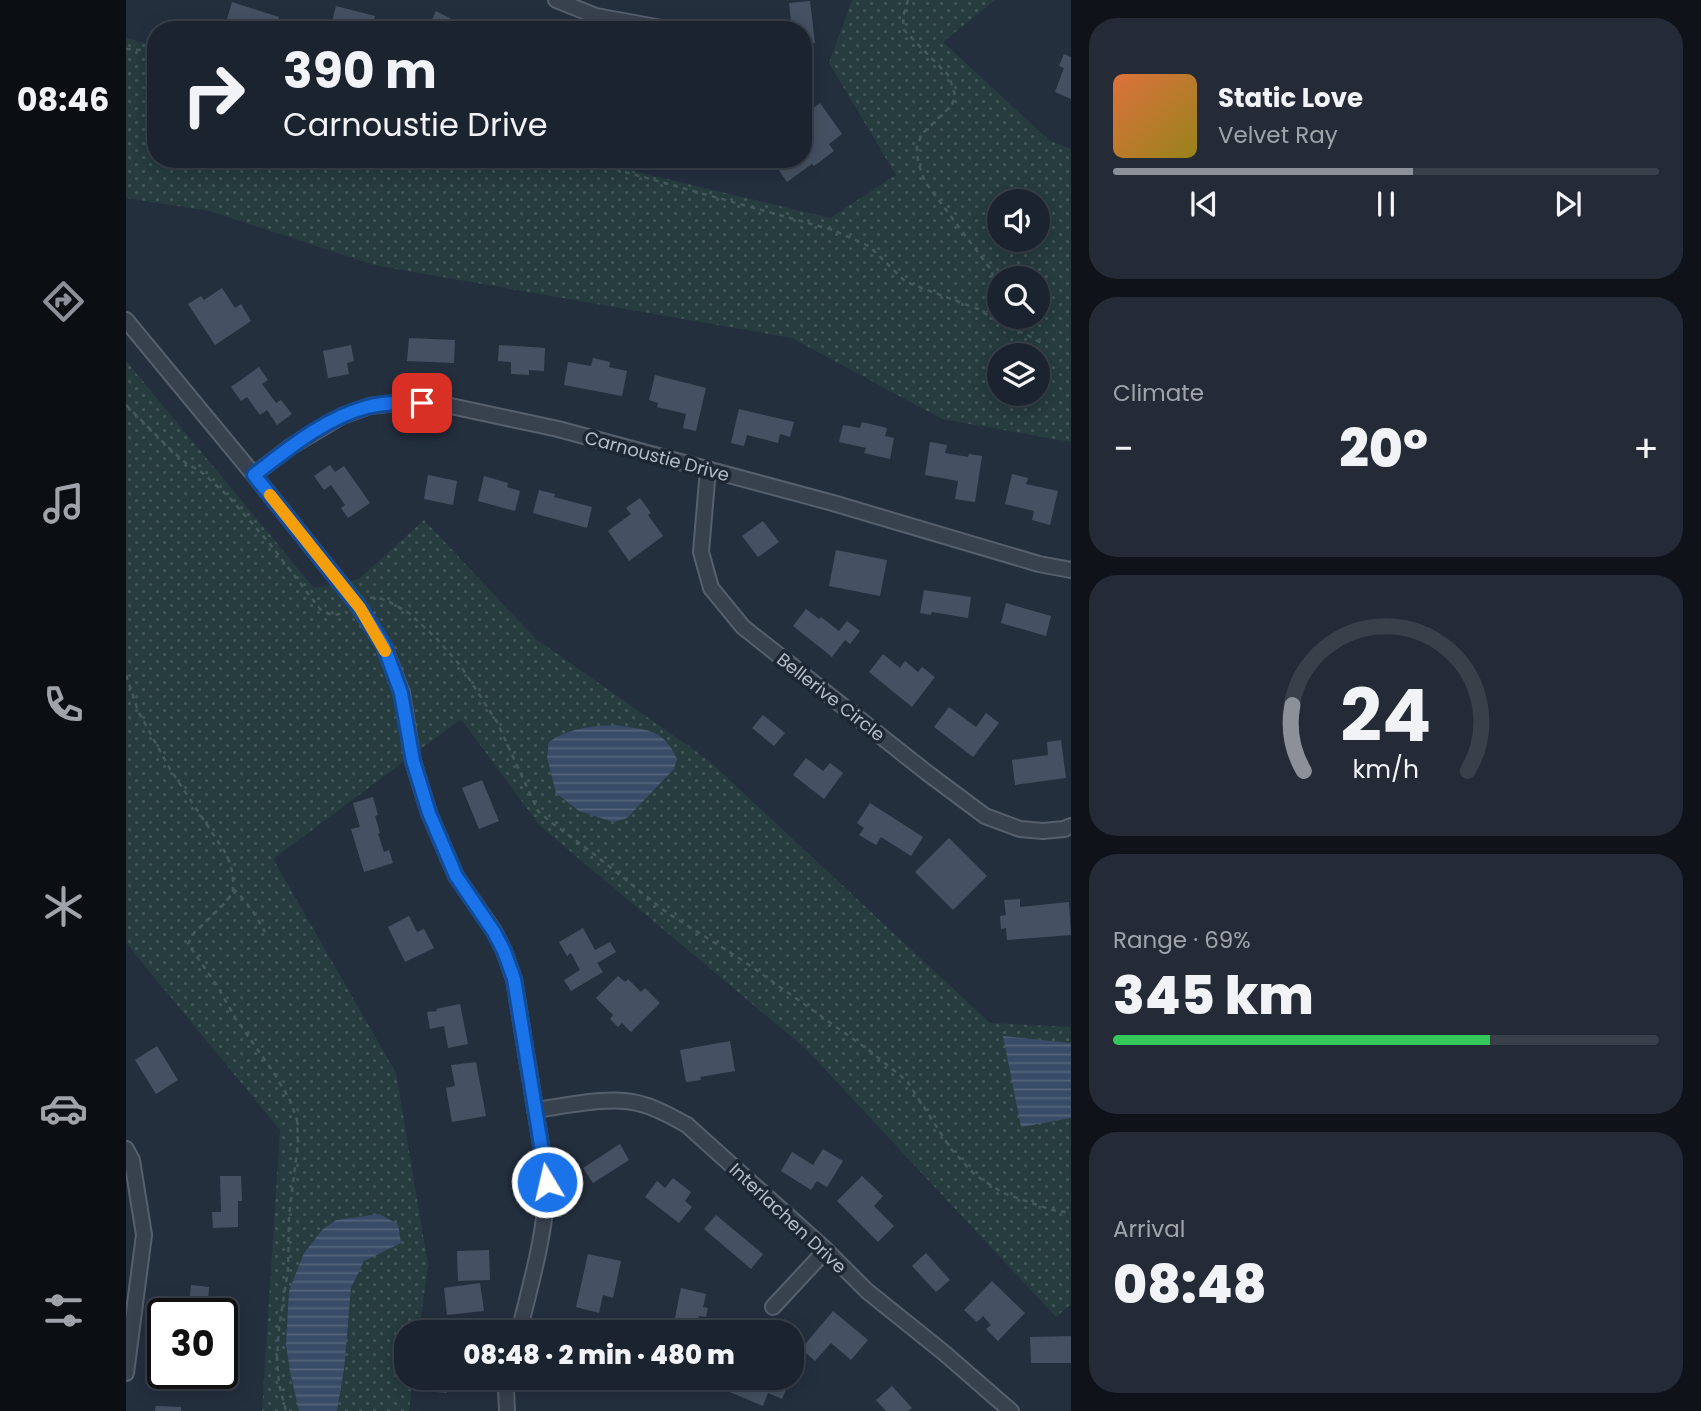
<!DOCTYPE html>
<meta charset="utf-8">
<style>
body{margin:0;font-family:Poppins,sans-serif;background:#242b36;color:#f1f3f6;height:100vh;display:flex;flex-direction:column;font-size:26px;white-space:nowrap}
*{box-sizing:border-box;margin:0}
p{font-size:23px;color:#a0a4aa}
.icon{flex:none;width:38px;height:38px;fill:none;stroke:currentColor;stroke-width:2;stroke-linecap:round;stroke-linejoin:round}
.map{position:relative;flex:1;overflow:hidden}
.panel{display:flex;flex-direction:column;gap:18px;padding:18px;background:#0f1319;width:630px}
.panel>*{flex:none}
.guide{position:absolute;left:21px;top:21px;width:665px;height:147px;border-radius:28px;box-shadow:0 4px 18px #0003,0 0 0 2px #39404a;background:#1b232e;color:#f1f3f6;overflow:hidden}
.buttons{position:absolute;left:861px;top:189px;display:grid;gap:14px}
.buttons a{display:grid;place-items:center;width:63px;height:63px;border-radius:50%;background:#1b232e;box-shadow:0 4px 18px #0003,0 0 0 2px #39404a;font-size:35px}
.speed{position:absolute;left:21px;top:1298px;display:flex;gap:14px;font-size:35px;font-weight:700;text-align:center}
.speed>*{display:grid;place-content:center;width:91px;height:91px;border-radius:50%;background:#1b232e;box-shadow:0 4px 18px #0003,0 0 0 2px #39404a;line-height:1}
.speed .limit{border:4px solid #111;border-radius:10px;background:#fff;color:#111}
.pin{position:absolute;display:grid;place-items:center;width:60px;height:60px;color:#fff;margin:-30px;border-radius:14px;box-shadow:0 4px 10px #0006}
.me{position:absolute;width:77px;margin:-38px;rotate:351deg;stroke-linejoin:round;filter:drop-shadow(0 0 5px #0008)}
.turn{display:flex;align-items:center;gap:24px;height:147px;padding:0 21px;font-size:32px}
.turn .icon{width:91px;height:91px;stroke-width:2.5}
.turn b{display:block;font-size:49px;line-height:60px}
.big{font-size:52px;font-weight:800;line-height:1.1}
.panel .card{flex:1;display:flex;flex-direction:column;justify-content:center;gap:10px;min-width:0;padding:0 24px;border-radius:28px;background:#242b36}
.panel .dial{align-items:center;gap:0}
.dial svg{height:182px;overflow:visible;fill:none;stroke:#39404a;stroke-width:7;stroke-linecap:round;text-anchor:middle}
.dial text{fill:#f1f3f6;stroke:none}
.song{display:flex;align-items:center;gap:21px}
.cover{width:84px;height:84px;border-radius:10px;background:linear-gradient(135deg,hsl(20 70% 55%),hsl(50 70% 35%))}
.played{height:7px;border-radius:4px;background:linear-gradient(90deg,#8c9099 55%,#39404a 55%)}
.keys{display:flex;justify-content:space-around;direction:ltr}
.heat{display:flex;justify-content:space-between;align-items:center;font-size:38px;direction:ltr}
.charge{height:10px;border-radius:5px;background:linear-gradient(90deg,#34c759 69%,#39404a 0)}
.trip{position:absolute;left:268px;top:1320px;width:410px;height:70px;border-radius:28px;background:#1b232e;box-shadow:0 4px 18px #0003,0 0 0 2px #39404a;font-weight:800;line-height:70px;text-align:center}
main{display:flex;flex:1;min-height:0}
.tab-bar{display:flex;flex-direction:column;width:126px;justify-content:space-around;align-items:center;background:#0b0e12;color:#a0a4aa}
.tab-bar .icon{width:49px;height:49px}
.tab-bar .on{color:#8c9099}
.tab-bar b{font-size:32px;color:#f1f3f6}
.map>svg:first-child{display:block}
.grass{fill:url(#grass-dots);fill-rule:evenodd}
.water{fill:url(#water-rules)}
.building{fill:#455162}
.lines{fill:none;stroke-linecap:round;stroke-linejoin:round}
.street-casing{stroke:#565f6c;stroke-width:18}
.path{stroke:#44595c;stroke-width:2.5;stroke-dasharray:5 5;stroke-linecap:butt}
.street{stroke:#38414e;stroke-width:14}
.route-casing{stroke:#114b97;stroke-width:18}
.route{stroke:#1a73e8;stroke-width:12}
.slow{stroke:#f59e0b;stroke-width:12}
.labels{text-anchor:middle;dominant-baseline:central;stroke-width:7;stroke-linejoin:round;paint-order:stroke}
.street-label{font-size:18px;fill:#b4bcc9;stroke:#1d2633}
</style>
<main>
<nav class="tab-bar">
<b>08:46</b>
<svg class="icon on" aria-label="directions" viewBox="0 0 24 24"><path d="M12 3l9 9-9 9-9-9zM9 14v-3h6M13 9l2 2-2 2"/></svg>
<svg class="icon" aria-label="music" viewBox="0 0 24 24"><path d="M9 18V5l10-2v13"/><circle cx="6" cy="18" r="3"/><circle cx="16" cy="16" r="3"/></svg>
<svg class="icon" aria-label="phone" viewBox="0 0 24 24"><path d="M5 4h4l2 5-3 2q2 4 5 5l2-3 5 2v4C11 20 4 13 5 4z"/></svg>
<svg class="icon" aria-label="climate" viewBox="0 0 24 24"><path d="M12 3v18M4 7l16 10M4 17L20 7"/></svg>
<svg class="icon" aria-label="car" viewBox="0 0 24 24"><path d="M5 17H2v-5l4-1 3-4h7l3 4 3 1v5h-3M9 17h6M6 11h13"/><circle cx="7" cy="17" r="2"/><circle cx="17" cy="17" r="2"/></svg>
<svg class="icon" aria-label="filters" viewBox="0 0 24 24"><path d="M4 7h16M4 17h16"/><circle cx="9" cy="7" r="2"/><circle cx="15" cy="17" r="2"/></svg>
</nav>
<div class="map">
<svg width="945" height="1411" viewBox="0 0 945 1411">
<defs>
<pattern id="grass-dots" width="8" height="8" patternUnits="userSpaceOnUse" patternTransform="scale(1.75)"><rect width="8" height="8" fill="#263c3f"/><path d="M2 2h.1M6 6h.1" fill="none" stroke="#435659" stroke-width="1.8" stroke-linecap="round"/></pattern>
<pattern id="water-rules" width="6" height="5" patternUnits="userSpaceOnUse" patternTransform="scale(1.75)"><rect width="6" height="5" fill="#394c67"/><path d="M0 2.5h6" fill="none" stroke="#53647b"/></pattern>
</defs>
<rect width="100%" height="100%" fill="#242f3e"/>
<g class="grass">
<path d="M726 0H869L817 42 924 141 945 149V442L816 419 666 338 248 265 84 211 0 198V38L30 46V159H458L704 218 770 175 703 63ZM873 201H912V240H873ZM873 278H912V317H873ZM873 355H912V394H873Z"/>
<path d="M0 361 188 588 233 579 298 520 410 639 581 759 864 1023 945 1027V1304L930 1317 680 1049 414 826 335 719 147 859 270 1073 302 1265 293 1332H280V1377H287L283 1411H136L154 1130 0 943Z"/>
</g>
<g class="water">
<path d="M490 725C520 731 537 727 551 759L548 769 501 818 487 822 453 811 430 793 421 757 423 742C444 728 465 726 490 725Z"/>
<path d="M877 1036 945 1043V1118L895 1127Z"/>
<path d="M253 1214 272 1224 275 1243 238 1261 225 1288 218 1369 211 1411H173L165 1376 160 1345 163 1291 178 1253 197 1229 210 1220Z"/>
</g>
<g class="building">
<path d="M684 1 689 43 677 45V30H666L663 3Z"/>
<path d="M106 2 153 17 151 25 163 30 98 29Z"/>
<path d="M210 6 249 16 247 25 263 30H204Z"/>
<path d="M310 11 347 30H301Z"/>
<path d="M938 54 945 57V99L929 92 938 68 933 66Z"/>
<path d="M694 103 716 134 703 144 708 151 688 166 686 164 661 182 646 160 677 159V116Z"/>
<path d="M96 288 109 308 115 304 125 321 89 345 62 304 75 296 78 300Z"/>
<path d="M283 338 329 340 328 363 281 361Z"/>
<path d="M225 345 228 361 221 363 223 374 202 378 197 351Z"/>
<path d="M373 345 419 348 418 371 403 370V375L385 374V362L372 361Z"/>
<path d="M467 358 484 362 483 367 501 371 496 396 438 385 442 362 465 366Z"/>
<path d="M133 367 142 380 136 384 150 403 155 400 166 414 151 425 141 410 134 415 121 397 115 401 105 387Z"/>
<path d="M529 375 580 388 570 431 557 428 560 414 531 407 532 403 523 400Z"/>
<path d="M613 409 668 422 664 437 654 434 652 443 621 435 618 446 605 443Z"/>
<path d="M736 422 761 428 759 436 768 438 764 459 738 453 740 448 713 442 717 425 734 428Z"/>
<path d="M804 442 821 445 819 453 842 457 843 454 856 456 849 502 829 499 832 481 799 475Z"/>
<path d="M204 465 209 472 218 466 244 503 222 518 215 508 219 505 205 485 198 490 188 476Z"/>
<path d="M886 474 902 478 900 484 932 491 924 525 906 520 908 511 879 504Z"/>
<path d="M302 475 331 481 327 505 298 499Z"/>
<path d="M358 476 382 483 381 487 394 491 389 511 352 501Z"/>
<path d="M413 490 429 494 428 497 466 507 461 528 407 513Z"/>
<path d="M514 498 525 513 522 515 537 536 503 561 482 531 505 514 500 508Z"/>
<path d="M637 521 653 542 632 557 616 536Z"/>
<path d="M710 550 761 560 754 596 703 586Z"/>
<path d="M798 590 845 597 842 618 806 612 805 615 794 613Z"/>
<path d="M880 603 925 616 920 636 875 623Z"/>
<path d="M680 609 693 619 695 617 713 631 721 621 734 631 724 644 719 640 706 657 667 626Z"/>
<path d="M757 654 774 668 779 661 792 672 796 667 809 677 786 707 743 672Z"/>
<path d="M823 707 850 727 860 713 873 723 847 757 808 727Z"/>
<path d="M637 715 659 733 648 746 626 728Z"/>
<path d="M935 740 940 778 889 785 886 760 922 755 921 742Z"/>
<path d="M680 758 697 771 704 763 717 773 698 799 667 775Z"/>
<path d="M356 780 373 821 353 829 336 788Z"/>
<path d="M247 797 252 815 249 816 254 833 252 834 258 852 263 850 267 863 238 872 225 829 234 827 227 803Z"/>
<path d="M744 803 797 837 785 856 755 837 750 845 733 835 738 828 731 823Z"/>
<path d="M823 838 861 876 827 910 789 872Z"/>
<path d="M894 899V907L943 902 945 935 881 940 880 928 875 929 874 916 880 915 878 900Z"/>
<path d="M283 916 291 932 298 929 308 948 279 962 262 927Z"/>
<path d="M457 928 469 950 484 942 490 952 471 963 477 972 445 991 438 980 454 970 445 953 441 956 433 942Z"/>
<path d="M492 976 499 982 502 979 515 992 519 988 534 1003 505 1032 496 1023 492 1027 484 1019 487 1015 470 998Z"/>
<path d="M334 1004 342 1044 322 1048 318 1026 304 1029 301 1012 311 1011 310 1009Z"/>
<path d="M604 1041 609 1071 574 1077 575 1080 560 1082 554 1050Z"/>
<path d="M31 1046 52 1080 30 1094 9 1060Z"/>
<path d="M350 1062 360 1116 326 1122 320 1088 329 1086 325 1065Z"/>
<path d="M494 1144 503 1160 467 1183 457 1168Z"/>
<path d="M697 1149 717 1161 701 1187 691 1181 685 1190 655 1171 666 1152 687 1165Z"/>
<path d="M94 1176H115L116 1201H112V1227L87 1228 86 1212H95Z"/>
<path d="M736 1176 757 1196 748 1206 768 1226 752 1242 711 1201Z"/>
<path d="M547 1178 565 1192 559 1201 566 1207 553 1223 519 1197 531 1181 539 1188Z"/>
<path d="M590 1215 637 1254 625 1269 578 1229Z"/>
<path d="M363 1250 364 1280 332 1281 331 1251Z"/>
<path d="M800 1253 824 1280 810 1292 786 1266Z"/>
<path d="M462 1254 495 1261 487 1298 477 1295 473 1313 450 1307Z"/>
<path d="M866 1281 899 1313 872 1341 860 1329 865 1325 857 1316 851 1322 838 1310Z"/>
<path d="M354 1283 358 1311 321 1315 318 1288Z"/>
<path d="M65 1285 83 1287 81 1314H62Z"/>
<path d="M555 1288 580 1294 577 1307 582 1308 580 1317 573 1316 570 1327 548 1323Z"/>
<path d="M707 1311 742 1340 725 1360 705 1343 689 1361 675 1349Z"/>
<path d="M945 1336V1363H905L904 1337Z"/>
<path d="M300 1377H322L321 1393 299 1391Z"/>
<path d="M435 1377H463L462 1386 434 1382Z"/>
<path d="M590 1377H626L629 1379 630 1377H651L663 1382 656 1399 642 1393 637 1406 587 1385Z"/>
<path d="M766 1386 786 1408 782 1411H760L750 1400Z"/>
<path d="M30 1406 55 1407V1411H29Z"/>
</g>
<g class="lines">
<g class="street-casing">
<g id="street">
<path d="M430 0 470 16 547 30"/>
<path d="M0 320 128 475 231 604 258 646 276 693 287 761 303 813 330 876 368 931 378 951 388 979 421 1182C420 1233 405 1282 393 1332"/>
<path d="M582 469 575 552 585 588 617 627 800 772 859 816 894 829 917 831 938 829 945 826"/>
<path d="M128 475 164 447 216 416 244 406 272 403H296L320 405 432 429 707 503 913 564 945 570"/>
<path d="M409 1110C440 1106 485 1095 515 1104 532 1108 546 1117 561 1125L700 1250 741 1291 817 1352 885 1411"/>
<path d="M0 1149 6 1160 18 1235 0 1373"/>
<path d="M647 1307 700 1250"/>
<path d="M381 1411 380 1389 382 1377"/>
</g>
</g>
<g class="path">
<path d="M782 0 777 17 778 30 823 76 829 95 826 105 796 134 791 147 792 162 799 182 866 271 868 287 861 312"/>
<path d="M0 49 15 50 30 56"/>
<path d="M397 159 419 162 445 159"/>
<path d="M472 159 492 170 707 230 743 246 780 282 852 309 882 328 900 334 915 343"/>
<path d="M0 405 46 451 61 464 73 470 102 496 144 544 194 609C203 615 210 617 220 611"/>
<path d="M244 598 250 597 262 601 283 613 311 639 334 665 371 722 412 811 426 823 464 851 540 912 619 962 744 1051 781 1081 825 1149 849 1175 877 1193 926 1210 945 1213"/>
<path d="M0 675 12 711 44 769 101 855 107 874V893L96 906 68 933 62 944 90 984 110 1019 146 1070 164 1100 171 1120 172 1143 163 1216 162 1270 153 1328 151 1359 153 1384 160 1411"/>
<path d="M107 889C121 901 130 916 139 932"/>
</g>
<use href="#street" class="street"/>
</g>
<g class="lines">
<g class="route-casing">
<path id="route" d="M296 403C278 403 259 402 241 407 199 418 162 449 128 475L234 608 258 646 275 693 287 761 303 813 330 876 368 932 378 951 388 979 421 1182"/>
</g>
<use href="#route" class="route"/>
<path class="slow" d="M144 495 234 608 259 651"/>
</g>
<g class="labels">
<g class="street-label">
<text transform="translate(531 456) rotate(15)">Carnoustie Drive</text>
<text transform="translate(705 697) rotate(38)">Bellerive Circle</text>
<text transform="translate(662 1218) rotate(43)">Interlachen Drive</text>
</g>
</g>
</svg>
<div class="buttons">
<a><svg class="icon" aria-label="sound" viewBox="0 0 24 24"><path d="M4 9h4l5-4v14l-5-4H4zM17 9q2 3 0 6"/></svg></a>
<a><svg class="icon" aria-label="search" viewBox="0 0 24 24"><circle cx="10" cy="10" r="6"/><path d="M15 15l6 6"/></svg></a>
<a><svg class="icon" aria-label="layers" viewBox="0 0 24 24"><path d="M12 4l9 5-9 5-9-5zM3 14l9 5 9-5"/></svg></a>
</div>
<div class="speed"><div class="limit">30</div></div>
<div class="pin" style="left:296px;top:403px;background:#d93025"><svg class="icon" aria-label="arrive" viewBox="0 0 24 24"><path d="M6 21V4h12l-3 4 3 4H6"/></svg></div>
<svg class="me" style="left:421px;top:1182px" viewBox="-20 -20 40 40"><circle r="17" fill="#1a73e8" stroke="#fff" stroke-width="3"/><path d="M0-11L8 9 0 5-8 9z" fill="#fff"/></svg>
<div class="trip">08:48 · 2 min · 480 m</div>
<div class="guide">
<div class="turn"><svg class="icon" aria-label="right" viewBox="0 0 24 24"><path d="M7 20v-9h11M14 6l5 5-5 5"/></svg><div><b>390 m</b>Carnoustie Drive</div></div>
</div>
</div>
<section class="panel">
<div class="card">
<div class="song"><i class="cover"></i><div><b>Static Love</b><p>Velvet Ray</p></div></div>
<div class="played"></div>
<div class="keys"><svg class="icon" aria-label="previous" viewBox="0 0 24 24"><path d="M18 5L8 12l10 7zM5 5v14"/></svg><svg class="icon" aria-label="pause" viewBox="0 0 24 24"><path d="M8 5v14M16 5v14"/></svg><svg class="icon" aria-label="next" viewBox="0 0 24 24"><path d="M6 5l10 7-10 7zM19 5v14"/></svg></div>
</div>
<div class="card"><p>Climate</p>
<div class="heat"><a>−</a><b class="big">20°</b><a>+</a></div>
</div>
<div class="card dial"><svg viewBox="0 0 100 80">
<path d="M14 69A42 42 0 1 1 86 69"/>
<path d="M14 69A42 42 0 0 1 9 40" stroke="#8c9099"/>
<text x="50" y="56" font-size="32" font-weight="700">24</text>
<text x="50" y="72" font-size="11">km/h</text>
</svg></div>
<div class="card"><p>Range · 69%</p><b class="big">345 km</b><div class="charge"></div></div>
<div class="card"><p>Arrival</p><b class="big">08:48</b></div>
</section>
</main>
